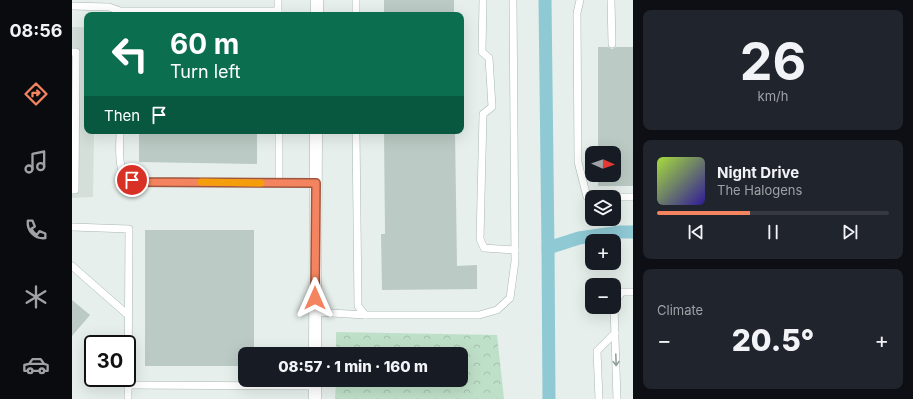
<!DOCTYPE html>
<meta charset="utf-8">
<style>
body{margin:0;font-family:Inter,sans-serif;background:#20242c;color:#f1f3f6;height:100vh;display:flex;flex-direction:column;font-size:15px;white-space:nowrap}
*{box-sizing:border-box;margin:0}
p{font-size:13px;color:#9ea1a6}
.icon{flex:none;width:22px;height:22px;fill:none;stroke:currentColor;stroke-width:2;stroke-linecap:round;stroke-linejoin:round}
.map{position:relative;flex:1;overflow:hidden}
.panel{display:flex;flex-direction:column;gap:10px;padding:10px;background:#0d0f14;width:280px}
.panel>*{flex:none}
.guide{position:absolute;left:12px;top:12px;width:380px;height:122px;border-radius:8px;box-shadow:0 4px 16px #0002;background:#0b6e4f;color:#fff;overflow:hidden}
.needle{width:26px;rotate:92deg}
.buttons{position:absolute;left:513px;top:146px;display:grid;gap:8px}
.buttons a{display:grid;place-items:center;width:36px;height:36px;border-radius:8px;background:#171b24;box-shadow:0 4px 16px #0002;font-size:20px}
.speed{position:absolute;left:12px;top:335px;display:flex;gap:8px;font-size:20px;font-weight:700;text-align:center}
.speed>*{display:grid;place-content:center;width:52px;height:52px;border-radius:50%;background:#171b24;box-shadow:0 4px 16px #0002;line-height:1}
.speed .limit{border:2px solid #111;border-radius:6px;background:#fff;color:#111}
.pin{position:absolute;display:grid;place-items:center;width:34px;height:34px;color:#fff;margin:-17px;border:2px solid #fff;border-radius:50%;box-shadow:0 1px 4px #0007}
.me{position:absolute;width:44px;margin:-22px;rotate:0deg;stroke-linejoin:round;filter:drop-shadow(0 0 3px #0008)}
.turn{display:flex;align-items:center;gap:14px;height:84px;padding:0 20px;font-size:18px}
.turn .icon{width:52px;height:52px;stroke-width:2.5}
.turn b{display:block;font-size:28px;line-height:34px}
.then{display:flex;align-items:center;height:38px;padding:0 20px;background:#0003;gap:8px;font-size:15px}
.big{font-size:30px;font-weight:800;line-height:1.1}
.panel .tile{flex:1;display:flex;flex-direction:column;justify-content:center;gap:6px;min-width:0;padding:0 14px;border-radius:8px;background:#20242c}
.panel .dial{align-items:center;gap:0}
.dial b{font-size:52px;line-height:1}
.song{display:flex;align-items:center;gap:12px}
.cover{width:48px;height:48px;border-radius:6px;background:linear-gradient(135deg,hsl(80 70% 55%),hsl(250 70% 35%))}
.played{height:4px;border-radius:2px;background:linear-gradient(90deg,#f4845f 40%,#363941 40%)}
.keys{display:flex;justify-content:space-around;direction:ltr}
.heat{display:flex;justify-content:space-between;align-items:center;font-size:22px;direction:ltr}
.trip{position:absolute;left:166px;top:347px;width:230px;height:40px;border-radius:8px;background:#171b24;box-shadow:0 4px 16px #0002;font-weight:800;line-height:40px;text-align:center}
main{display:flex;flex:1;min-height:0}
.tabs{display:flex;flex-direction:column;width:72px;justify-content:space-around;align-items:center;background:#090b0e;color:#9ea1a6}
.tabs .icon{width:28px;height:28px}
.tabs .selected{color:#f4845f}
.tabs b{font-size:18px;color:#f1f3f6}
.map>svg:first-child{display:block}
.built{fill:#d4dfda}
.forest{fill:url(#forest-crowns)}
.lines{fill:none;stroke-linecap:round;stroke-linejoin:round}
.canal{stroke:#8ec9d4;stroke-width:13}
.building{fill:#bbcac4}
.service-casing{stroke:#a8b8b2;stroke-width:8}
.minor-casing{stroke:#a8b8b2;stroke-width:13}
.service{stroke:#fff;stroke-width:7}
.minor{stroke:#fff;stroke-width:12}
.oneway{stroke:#92a09c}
.route-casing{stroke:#9f563e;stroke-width:10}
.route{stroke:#f4845f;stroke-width:7}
.slow{stroke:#f59e0b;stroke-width:7}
</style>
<main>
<nav class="tabs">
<b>08:56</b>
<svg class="icon selected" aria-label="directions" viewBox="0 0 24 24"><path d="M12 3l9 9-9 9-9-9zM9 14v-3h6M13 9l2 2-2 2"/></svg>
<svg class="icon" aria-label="music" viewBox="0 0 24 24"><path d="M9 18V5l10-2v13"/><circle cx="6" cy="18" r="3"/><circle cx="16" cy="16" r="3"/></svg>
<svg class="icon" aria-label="phone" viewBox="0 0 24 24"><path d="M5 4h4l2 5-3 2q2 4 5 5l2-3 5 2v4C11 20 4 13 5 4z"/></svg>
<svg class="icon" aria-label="climate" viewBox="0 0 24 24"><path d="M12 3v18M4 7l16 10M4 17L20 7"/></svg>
<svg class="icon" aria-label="car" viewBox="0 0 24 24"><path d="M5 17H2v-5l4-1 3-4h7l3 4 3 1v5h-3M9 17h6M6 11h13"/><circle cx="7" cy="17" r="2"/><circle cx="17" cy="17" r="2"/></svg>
</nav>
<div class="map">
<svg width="561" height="399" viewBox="0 0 561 399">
<defs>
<pattern id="forest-crowns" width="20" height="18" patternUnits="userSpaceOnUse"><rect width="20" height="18" fill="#bfe0c8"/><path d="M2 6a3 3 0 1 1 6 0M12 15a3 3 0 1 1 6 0" fill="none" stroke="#a4c1ad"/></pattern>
</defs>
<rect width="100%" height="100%" fill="#e6efeb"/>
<path class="built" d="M0 27H15V131H22L21 197 0 198Z"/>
<path class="forest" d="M264 332 425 335 432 399H263L264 380H389V354H264Z"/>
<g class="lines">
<g class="canal">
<path d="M473 0 476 248 477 399"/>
<path d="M476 248 507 238 548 232H561"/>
</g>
</g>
<g class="building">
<rect x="312" y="0" width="70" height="15"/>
<path d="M526 47H536L540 49 544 47H561V186H526V175H542V153H526Z"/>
<path d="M67 131H185V164L67 162Z"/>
<path d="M312 131H383L385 266 405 265V289L310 290 309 234H313Z"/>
<path d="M73 230H182V354H173V366H73Z"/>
<path d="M0 300 18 315 0 336Z"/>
</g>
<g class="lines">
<g class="service-casing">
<g id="service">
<path d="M206 0V15"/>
<path d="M284 0V15"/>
<path d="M411 0 410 52 417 58 420 107 411 114 408 239 412 248 443 250"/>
<path d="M508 0 505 13 506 162 515 197H561"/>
<path d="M539 0 540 44"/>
<path d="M0 6 37 7 48 11H206"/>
<path d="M0 52H4L3 190H0"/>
<path d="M48 131C48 142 46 159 50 170 52 175 59 180 64 182L244 183"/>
<path d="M207 131V183"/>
<path d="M284 131 286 306 293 315H407L425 310 438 298 443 261 441 0"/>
<path d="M0 227 57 229 56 399"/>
<path d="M0 266 56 315"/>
<path d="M542 303 550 292H561"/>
<path d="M542 307 545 399"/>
<path d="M243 312 293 315"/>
<path d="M56 385 243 386"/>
<path d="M527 399 525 351 543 333"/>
</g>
</g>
<g class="minor-casing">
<g id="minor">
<path d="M245 15V0"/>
<path d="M243 354 244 131"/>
<path d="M243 399V380"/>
</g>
</g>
<use href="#service" class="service"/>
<use href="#minor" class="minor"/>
</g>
<defs><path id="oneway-shaft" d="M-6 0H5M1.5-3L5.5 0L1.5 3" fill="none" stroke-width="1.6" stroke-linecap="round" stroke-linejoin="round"/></defs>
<use class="oneway" href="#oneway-shaft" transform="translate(544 360) rotate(88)"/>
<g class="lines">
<g class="route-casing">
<path id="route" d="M60 180 64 182 244 183 243 298"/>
</g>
<use href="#route" class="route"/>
<path class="slow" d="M129 182 189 183"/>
</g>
</svg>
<div class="buttons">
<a><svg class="needle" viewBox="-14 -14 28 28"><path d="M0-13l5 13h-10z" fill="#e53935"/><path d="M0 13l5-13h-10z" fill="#9ea1a6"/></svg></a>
<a><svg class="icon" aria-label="layers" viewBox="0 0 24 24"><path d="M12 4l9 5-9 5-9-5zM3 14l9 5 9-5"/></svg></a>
<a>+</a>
<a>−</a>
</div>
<div class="speed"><div class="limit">30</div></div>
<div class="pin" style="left:60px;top:180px;background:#d93025"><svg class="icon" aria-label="arrive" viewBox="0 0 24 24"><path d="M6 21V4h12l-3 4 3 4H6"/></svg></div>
<svg class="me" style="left:243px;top:298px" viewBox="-20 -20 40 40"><path d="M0-17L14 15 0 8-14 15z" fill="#f4845f" stroke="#fff" stroke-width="4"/></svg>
<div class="trip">08:57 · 1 min · 160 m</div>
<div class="guide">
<div class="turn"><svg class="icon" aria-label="left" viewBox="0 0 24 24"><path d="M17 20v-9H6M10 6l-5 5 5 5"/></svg><div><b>60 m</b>Turn left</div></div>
<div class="then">Then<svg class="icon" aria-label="arrive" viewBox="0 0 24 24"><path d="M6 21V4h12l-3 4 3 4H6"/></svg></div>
</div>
</div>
<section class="panel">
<div class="tile dial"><b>26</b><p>km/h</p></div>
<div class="tile">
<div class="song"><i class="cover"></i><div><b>Night Drive</b><p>The Halogens</p></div></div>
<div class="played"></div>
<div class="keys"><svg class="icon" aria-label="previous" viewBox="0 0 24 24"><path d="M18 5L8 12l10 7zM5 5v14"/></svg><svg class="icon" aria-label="pause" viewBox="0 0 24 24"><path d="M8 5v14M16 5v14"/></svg><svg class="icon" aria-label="next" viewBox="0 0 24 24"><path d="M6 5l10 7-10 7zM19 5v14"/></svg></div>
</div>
<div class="tile"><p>Climate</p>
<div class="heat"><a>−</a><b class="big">20.5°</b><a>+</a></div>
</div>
</section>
</main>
